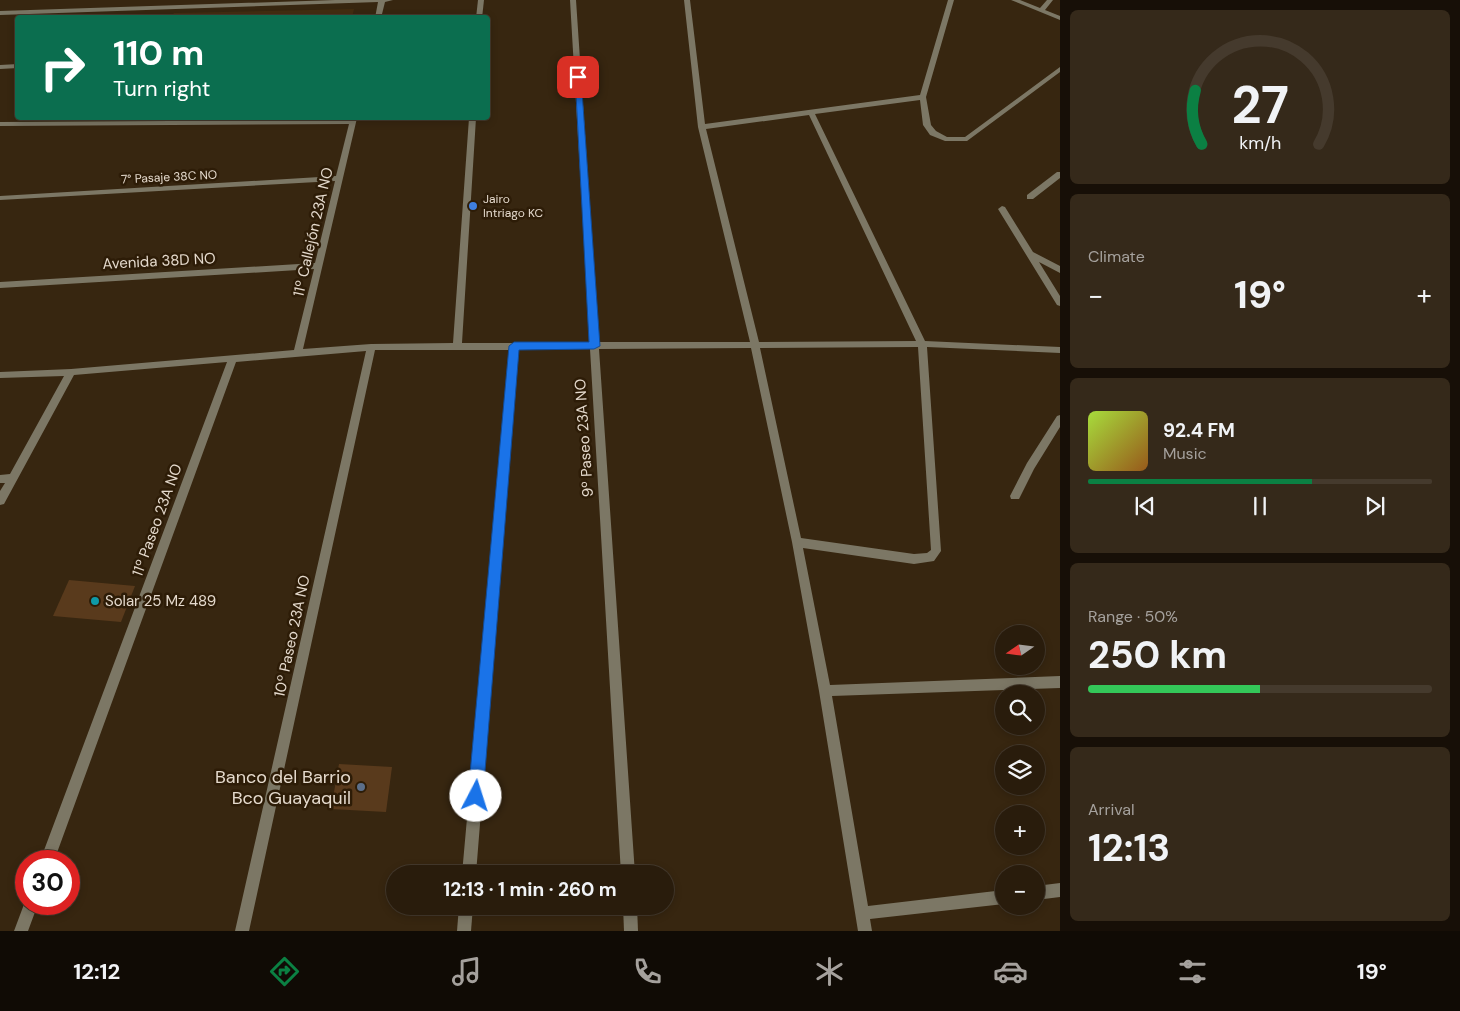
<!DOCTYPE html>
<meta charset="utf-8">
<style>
body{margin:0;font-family:"DM Sans",sans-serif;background:#35291a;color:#f1f3f6;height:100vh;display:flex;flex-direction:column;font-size:19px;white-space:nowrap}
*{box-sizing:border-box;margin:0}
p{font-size:16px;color:#a5a19d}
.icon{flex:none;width:28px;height:28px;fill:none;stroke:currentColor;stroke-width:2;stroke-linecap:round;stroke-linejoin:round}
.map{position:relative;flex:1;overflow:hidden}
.side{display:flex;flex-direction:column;gap:10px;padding:10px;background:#170f07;width:400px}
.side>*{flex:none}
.top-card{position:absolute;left:15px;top:15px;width:475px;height:105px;border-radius:5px;box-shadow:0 2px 8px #0003,0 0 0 1px #453a2d;background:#0b6e4f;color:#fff;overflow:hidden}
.needle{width:32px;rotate:256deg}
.tools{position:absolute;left:995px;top:625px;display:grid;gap:10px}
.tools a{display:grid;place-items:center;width:50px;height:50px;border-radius:50%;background:#291c0c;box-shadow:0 2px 8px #0003,0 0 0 1px #453a2d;font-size:25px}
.speed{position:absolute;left:15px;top:850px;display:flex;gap:10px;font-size:25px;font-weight:700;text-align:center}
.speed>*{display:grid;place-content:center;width:65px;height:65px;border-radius:50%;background:#291c0c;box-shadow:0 2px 8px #0003,0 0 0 1px #453a2d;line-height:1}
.speed .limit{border:8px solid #d22;background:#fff;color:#111}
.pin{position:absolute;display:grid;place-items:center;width:42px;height:42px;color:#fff;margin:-21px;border-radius:10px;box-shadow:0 2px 8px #0006}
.me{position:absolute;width:55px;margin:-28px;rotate:5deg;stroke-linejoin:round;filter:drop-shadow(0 0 4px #0008)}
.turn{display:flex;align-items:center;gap:18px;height:105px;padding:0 15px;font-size:22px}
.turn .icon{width:65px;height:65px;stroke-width:2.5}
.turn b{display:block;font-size:35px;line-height:42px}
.big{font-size:38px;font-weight:700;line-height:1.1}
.side .card{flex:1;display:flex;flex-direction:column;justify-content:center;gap:8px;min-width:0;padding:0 18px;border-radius:8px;background:#35291a}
.side .dial{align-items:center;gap:0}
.dial svg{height:130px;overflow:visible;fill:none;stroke:#453a2d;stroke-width:7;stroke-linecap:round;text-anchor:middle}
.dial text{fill:#f1f3f6;stroke:none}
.song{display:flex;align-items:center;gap:15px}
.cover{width:60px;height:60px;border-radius:8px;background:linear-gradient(135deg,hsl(80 70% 55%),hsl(30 70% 35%))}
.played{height:5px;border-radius:2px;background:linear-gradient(90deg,#0b8043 65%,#453a2d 65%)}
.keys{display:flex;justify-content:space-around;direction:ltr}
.heat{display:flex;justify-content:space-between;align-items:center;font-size:28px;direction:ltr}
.charge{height:8px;border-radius:4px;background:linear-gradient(90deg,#34c759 50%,#453a2d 0)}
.trip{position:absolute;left:386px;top:865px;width:288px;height:50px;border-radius:25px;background:#291c0c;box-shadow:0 2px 8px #0003,0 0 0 1px #453a2d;font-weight:700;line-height:50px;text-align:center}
.tabs{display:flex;height:80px;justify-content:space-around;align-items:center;background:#100b05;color:#a5a19d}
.tabs .icon{width:35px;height:35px}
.tabs .on{color:#0b8043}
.tabs b{font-size:22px;color:#f1f3f6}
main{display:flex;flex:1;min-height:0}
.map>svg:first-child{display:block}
.built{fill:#432d11}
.building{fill:#593a1c}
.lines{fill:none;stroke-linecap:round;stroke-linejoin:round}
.street{fill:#7c7765;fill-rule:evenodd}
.route{fill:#1a73e8;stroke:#114b97}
.shop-dot{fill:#3f7fe0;stroke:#2d1c07;stroke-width:2}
.culture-dot{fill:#0f9aa8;stroke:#2d1c07;stroke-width:2}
.service-dot{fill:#5c6f8a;stroke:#2d1c07;stroke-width:2}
.labels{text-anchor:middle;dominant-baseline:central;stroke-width:5;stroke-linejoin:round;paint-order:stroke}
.far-street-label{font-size:12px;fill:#e5dacd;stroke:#2d1c07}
.far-poi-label{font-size:12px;fill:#e5dacd;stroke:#2d1c07;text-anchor:start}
.street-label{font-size:15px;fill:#e5dacd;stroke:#2d1c07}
.poi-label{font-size:15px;fill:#e5dacd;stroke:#2d1c07;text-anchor:start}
.near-poi-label{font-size:18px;fill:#e5dacd;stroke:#2d1c07;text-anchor:end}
</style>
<main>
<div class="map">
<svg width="1060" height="931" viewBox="0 0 1060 931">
<rect width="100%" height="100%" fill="#372610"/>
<g class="built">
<path d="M354 9 352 18 171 17 174 13Z"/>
<path d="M125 118H304L124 121Z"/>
</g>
<g class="building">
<path d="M69 580 135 586 121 622 53 616Z"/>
<path d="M339 764 392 767 386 812 331 809Z"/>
</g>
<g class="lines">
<g class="street">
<path d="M335 0H393L385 2 381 18H375L378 2 0 15V11Z"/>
<path d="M478 0H484L482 18H476Z"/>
<path d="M570 0H576L599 342H750L698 127 684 0H690L705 124 920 95 948 0H954L926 97 931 125 936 131 947 137H965L1060 67V72L967 141H945L930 135 923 125 920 100 815 114 925 341 1060 347V353L927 347 941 551 934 561 914 564 803 548 830 685 1060 676V688L832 696 868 906 1004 890V904L870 919 872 931H858L819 691 792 542 751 348 599 349 635 874H621L590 349H518L476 874H462L509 350H375L249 931H235L366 351 236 362 54 861H40L227 362 74 375 4 504 0 505V491L5 483H0V475L10 474 64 376 0 378V372L71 369 294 350 314 269 0 288V282L315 263 335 181 0 200V196L336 176 349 124 0 126V122L350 120 351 118H357L303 349 371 344 453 343 469 118H476L462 343H590ZM809 115 916 341 759 342 706 129ZM918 347 931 550 927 553 914 554 801 538 760 348Z"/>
<path d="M1011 0H1020L1040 8 1047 0H1053L1045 10 1060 16V20Z"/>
<path d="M18 64V68L0 69V65Z"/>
<path d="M1057 172H1060V178L1033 199H1027V195Z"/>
<path d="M1002 206 1005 207 1033 252 1060 266V273L1039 262 1060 296V306L1057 305 998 209Z"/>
<path d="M1060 415V427L1034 469 1019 499H1011L1010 496 1027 463 1057 416Z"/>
<path d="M1060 883V897L1036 900V886Z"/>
<path d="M26 899V904H38L28 931H14Z"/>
<path d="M459 906H473L471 931H457Z"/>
<path d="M623 906H637L638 931H624Z"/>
</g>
</g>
<path class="route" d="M575 75 581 77 600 346 594 349 519 350 483 796 481 801 476 803 470 801 468 796 509 346 514 342H589Z"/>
<circle class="shop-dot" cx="473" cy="206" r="5"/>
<circle class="culture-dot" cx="95" cy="601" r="5"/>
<circle class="service-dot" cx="361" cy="787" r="5"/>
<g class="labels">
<g class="far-street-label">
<text transform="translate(169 177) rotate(-3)">7° Pasaje 38C NO</text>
</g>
<g class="far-poi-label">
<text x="483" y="199">Jairo<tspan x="483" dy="14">Intriago KC</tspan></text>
</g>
<g class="street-label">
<text transform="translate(313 232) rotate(-77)">11º Callejón 23A NO</text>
<text transform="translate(159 261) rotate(-3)">Avenida 38D NO</text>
<text transform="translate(584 438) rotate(-94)">9º Paseo 23A NO</text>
<text transform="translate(157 520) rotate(-70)">11º Paseo 23A NO</text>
<text transform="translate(292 636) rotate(-78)">10º Paseo 23A NO</text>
</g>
<g class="poi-label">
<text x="105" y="601">Solar 25 Mz 489</text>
</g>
<g class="near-poi-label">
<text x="351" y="777">Banco del Barrio<tspan x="351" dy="21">Bco Guayaquil</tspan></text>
</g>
</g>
</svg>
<div class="tools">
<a><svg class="needle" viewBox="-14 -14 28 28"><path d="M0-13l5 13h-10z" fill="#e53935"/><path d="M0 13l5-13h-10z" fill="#a5a19d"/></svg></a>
<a><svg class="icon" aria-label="search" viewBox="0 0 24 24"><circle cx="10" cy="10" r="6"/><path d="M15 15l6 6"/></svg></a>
<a><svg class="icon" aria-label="layers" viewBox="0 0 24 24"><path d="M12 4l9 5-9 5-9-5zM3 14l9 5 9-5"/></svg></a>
<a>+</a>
<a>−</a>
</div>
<div class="speed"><div class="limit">30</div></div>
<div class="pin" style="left:578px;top:77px;background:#d93025"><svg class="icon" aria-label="arrive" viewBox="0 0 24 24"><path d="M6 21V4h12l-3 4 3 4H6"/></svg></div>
<svg class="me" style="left:476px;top:796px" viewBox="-20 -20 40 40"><circle r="19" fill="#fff"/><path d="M0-13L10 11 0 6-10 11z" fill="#1a73e8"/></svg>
<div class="trip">12:13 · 1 min · 260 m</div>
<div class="top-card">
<div class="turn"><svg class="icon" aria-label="right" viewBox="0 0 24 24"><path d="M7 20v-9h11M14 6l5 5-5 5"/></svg><div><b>110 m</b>Turn right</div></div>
</div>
</div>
<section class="side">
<div class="card dial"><svg viewBox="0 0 100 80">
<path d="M14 69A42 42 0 1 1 86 69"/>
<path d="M14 69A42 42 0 0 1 10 36" stroke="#0b8043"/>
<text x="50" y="56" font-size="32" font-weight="700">27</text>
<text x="50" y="72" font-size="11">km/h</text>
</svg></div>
<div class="card"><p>Climate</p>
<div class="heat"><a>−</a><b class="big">19°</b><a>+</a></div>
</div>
<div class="card">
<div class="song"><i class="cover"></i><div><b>92.4 FM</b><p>Music</p></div></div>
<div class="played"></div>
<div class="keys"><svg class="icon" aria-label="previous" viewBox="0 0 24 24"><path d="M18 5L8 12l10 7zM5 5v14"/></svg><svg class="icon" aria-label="pause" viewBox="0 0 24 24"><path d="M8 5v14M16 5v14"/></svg><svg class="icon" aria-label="next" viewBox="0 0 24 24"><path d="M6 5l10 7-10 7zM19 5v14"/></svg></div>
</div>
<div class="card"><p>Range · 50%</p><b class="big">250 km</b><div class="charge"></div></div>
<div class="card"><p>Arrival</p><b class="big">12:13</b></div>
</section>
</main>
<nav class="tabs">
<b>12:12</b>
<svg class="icon on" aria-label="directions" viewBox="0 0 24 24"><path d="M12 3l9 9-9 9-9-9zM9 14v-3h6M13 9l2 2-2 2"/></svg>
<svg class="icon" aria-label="music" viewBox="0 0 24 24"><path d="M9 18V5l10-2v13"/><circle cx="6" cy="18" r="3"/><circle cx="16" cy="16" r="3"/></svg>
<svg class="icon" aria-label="phone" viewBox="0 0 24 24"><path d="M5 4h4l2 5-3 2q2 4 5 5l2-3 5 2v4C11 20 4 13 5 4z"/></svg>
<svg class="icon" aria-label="climate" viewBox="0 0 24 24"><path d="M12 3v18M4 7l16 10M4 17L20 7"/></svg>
<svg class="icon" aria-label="car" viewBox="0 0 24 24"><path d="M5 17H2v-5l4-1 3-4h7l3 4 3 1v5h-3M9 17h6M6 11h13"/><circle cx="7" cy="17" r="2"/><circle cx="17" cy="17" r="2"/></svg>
<svg class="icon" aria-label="filters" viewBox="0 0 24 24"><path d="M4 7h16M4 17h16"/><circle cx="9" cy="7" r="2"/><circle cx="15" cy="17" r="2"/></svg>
<b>19°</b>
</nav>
